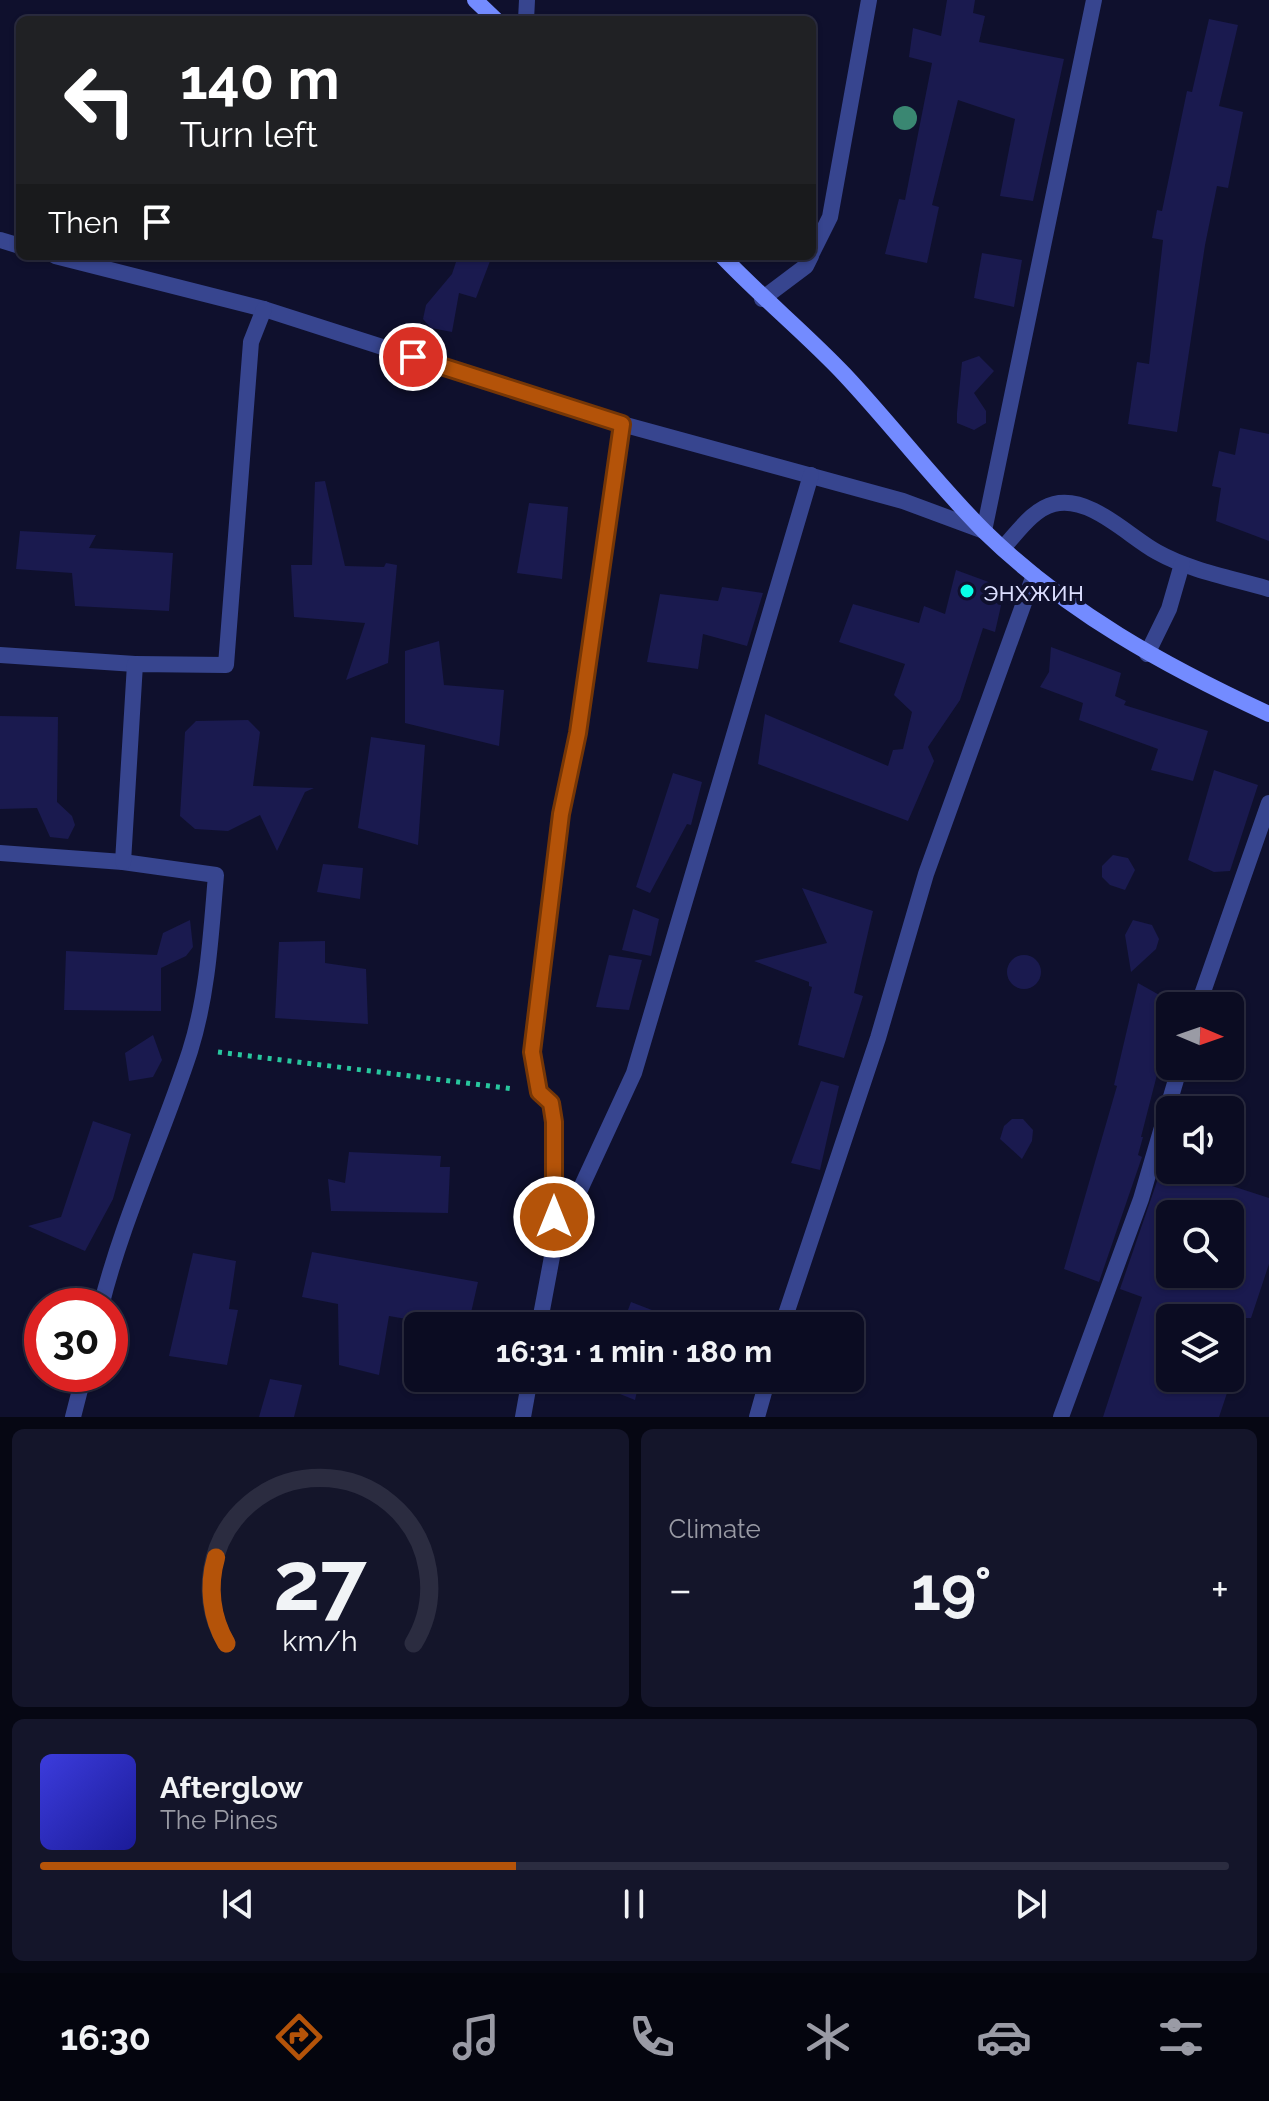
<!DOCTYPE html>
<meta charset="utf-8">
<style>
body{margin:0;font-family:Raleway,sans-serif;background:#14152a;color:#f1f3f6;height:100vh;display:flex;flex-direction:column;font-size:30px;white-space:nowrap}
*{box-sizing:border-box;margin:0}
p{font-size:26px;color:#9a9ba5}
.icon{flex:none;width:44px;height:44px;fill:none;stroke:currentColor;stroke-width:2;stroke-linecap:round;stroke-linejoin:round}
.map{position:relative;height:1417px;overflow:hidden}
.sheet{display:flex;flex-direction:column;gap:12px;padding:12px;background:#060713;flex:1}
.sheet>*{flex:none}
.guide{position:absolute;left:16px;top:16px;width:800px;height:244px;border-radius:12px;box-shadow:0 2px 6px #0004,0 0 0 2px #2b2c40;background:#202124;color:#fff;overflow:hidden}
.needle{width:52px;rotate:92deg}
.controls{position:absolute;left:1156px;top:992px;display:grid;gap:16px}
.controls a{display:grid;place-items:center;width:88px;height:88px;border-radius:12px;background:#0b0c22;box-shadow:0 2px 6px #0004,0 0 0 2px #2b2c40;font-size:40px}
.speed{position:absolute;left:24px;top:1288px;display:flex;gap:16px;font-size:40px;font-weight:700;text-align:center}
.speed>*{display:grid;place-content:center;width:104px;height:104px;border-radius:50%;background:#0b0c22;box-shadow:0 2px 6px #0004,0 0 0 2px #2b2c40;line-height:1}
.speed .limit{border:12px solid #d22;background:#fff;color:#111}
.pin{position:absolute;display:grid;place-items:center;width:68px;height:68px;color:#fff;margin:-34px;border:4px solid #fff;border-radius:50%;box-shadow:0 2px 8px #0007}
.me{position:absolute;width:88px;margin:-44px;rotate:0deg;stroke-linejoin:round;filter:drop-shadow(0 0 6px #0008)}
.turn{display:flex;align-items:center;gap:28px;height:168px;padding:0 32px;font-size:36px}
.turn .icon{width:104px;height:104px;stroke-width:2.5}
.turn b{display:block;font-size:56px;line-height:68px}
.then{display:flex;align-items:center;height:76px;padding:0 32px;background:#0003;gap:16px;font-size:30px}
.big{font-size:60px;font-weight:700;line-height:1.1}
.sheet .widget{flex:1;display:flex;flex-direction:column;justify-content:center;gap:12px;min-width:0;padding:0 28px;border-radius:12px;background:#14152a}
.sheet .dial{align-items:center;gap:0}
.dial svg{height:208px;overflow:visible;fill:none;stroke:#2b2c40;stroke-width:7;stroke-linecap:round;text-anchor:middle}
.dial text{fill:#f1f3f6;stroke:none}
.song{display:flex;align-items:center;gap:24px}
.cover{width:96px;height:96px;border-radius:12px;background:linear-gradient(135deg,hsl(240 70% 55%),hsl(240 70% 35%))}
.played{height:8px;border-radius:4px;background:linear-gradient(90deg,#b45309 40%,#2b2c40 40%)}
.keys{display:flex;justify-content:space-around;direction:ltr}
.heat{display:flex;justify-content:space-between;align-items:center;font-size:44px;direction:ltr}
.sheet .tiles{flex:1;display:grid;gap:12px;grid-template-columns:1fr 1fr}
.widget:last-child{grid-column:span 2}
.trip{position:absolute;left:404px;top:1312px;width:460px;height:80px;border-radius:12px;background:#0b0c22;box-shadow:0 2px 6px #0004,0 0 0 2px #2b2c40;font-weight:700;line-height:80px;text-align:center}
.dock{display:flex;height:128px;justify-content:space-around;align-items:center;background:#04050e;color:#9a9ba5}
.dock .icon{width:56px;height:56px}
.dock .on{color:#b45309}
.dock b{font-size:36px;color:#f1f3f6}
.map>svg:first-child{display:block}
.building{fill:#1a1a4f;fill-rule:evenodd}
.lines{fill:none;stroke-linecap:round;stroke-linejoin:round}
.path{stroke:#28c79e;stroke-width:5;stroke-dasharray:4 6;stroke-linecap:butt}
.lane{stroke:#37458f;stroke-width:16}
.street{stroke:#37458f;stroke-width:16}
.secondary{stroke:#738bff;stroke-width:16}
.tree{fill:#3a8772}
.route-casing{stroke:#753606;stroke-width:20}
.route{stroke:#b45309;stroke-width:14}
.poi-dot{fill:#08ffe7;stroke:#0f102d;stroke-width:3}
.labels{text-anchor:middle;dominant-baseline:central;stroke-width:8;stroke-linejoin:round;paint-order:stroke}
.poi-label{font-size:28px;fill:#dcdfff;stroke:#0f102d;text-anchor:start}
</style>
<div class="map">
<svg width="1269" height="1417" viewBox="0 0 1269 1417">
<rect width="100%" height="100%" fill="#0f102d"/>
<g class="building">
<path d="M947 0H975L973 13 985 16 979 42 1064 59 1033 201 1000 196 1015 119 958 100 932 205 939 207 927 263 885 254 899 199 905 200 932 63 909 57 913 28 941 36Z"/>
<path d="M1209 19 1238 25 1219 106 1243 112 1228 188 1217 186 1205 245 1177 432 1128 424 1137 362 1149 364 1163 240 1152 238 1157 210 1162 211 1187 91 1192 92Z"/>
<path d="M982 253 1022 260 1014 307 974 298Z"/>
<path d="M458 256H492L476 298 459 293 452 332 431 328 423 319 426 305 452 274Z"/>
<path d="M979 356 994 371 974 393 986 411V423L974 430 957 423V413L962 362Z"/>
<path d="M1240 428 1269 434V541L1216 521 1221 488 1212 486 1219 451 1235 455Z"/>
<path d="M325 481 345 566 384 567 386 563 397 565 388 663 346 680 365 623 294 617 291 565H312L315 482Z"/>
<path d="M529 503 568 507 562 579 517 573Z"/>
<path d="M20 531 96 535 89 548 173 553 169 611 75 606 72 573 16 569Z"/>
<path d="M956 570 1005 588 995 632 983 628 960 700 928 747 934 761 908 821 758 764 765 714 888 766 893 750 903 749 912 712 894 695 905 664 839 642 853 604 919 623 924 606 945 614Z"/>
<path d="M722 587 763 593 747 646 703 634 698 669 647 662 660 594 718 601Z"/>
<path d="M439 641 444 685 504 690 499 746 405 723V651Z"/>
<path d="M1051 647 1121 673 1115 696 1126 701 1124 705 1208 731 1193 781 1151 770 1158 749 1079 720 1083 703 1040 687 1049 672Z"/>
<path d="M0 716 58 717 57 802 72 816 75 825 68 839 50 837 37 808 0 809Z"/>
<path d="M248 720 260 732 253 786 314 788 305 792 277 851 260 815 228 831 195 829 180 816 185 732 196 721Z"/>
<path d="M371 737 425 745 418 845 358 828Z"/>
<path d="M1214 770 1258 785 1230 871 1214 872 1188 860Z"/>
<path d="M673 773 702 782 691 825 687 824 650 893 636 887Z"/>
<path d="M1113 855 1128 858 1135 870 1125 890 1110 885 1102 877V866Z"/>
<path d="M323 864 363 868 360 899 317 892Z"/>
<path d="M802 888 873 911 854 993 863 996 844 1058 798 1045 812 987 809 986V982L754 961 827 943Z"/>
<path d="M633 909 659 919 651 956 622 950Z"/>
<path d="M190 920 193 947 186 956 161 968V1011L64 1010 66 951 157 955 163 933Z"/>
<path d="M1133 920 1152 925 1159 939 1156 949 1131 972 1125 935Z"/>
<path d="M325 941V963L366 969 368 1024 275 1018 279 942Z"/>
<circle cx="1024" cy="972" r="17"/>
<path d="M609 955 642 960 629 1010 596 1007Z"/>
<path d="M1138 983 1170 1001V1024L1141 1137H1143L1138 1155 1142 1157 1099 1282 1064 1269 1117 1086 1114 1085Z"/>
<path d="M153 1035 162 1060 153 1077 129 1081 125 1053Z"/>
<path d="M821 1081 839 1086 820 1170 791 1163Z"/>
<path d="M1012 1119H1023L1033 1130 1032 1141 1022 1159 1000 1139 1004 1126Z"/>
<path d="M93 1121 131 1134 113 1199 85 1251 28 1226 61 1217Z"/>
<path d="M349 1152 441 1156 440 1167H450L448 1213 331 1211 328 1179 345 1183Z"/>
<path d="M1163 1164 1170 1166V1170H1183L1269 1198V1264L1251 1318H1170V1378H1232L1219 1417H1103L1142 1297 1120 1289ZM1170 1214H1230V1274H1170Z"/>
<path d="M312 1252 478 1282 468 1326H447L389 1316 379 1375 339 1365 338 1304 302 1297Z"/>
<path d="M193 1253 236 1261 229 1309 238 1310 227 1365 169 1356Z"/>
<path d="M631 1302 657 1312 653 1326H622Z"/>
<path d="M603 1378H640L635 1400 600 1386Z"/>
<path d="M270 1379 302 1385 294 1417H259Z"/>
</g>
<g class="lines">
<path class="path" d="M218 1052 514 1089"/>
<g class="lane">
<path d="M812 253 830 217 869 0"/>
<path d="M762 299 806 266 811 256"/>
</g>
<g class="street">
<path d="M526 20 527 0"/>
<path d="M0 240 20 246"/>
<path d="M55 256 264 309 622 424 903 501 984 531 1094 0"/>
<path d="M1003 548C1017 533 1033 509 1054 504 1090 495 1128 536 1157 552 1191 571 1232 578 1269 589"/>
<path d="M1147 654 1169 609 1182 564"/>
<path d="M0 655 135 664"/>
<path d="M0 853 123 862 216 875C211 933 208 994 190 1051 162 1137 123 1218 101 1306"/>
<path d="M123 862 135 664 226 665 251 342 264 309"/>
<path d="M1198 1006 1269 803"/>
<path d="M554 1237V1122L551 1103 539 1092 532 1052 561 814 578 733 622 424"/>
<path d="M539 1326 554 1246 634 1073 811 475"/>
<path d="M782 1326 878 1038 926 874 1034 575"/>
<path d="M73 1417 84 1374"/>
<path d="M523 1417 530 1378"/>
<path d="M757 1417 768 1378"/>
<path d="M1061 1417 1141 1199 1180 1066"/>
</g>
<g class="secondary">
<path d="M475 0 496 20"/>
<path d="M722 256C761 297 805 333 844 374 892 425 935 482 985 532 1067 612 1165 666 1269 714"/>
</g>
</g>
<circle class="tree" cx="905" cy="118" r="12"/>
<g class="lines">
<g class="route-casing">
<path id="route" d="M413 357 622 424 578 733 561 814 532 1052 539 1092 551 1103 554 1122V1217"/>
</g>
<use href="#route" class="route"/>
</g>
<circle class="poi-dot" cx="967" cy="591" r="8"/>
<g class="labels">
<g class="poi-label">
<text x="983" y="591">энхжин</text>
</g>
</g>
</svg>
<div class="controls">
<a><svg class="needle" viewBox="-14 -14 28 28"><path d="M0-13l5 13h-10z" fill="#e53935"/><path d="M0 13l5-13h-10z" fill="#9a9ba5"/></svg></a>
<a><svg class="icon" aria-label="sound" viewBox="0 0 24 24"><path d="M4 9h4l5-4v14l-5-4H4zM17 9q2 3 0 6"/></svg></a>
<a><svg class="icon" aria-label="search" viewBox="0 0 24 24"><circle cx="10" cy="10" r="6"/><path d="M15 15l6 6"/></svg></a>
<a><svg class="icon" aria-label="layers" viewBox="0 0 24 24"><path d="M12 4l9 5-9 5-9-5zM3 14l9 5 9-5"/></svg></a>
</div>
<div class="speed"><div class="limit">30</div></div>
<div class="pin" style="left:413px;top:357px;background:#d93025"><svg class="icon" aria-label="arrive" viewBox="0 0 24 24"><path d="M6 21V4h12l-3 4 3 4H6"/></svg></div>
<svg class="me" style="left:554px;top:1217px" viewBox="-20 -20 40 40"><circle r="17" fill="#b45309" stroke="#fff" stroke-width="3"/><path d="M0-11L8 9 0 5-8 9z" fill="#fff"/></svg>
<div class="trip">16:31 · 1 min · 180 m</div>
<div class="guide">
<div class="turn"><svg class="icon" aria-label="left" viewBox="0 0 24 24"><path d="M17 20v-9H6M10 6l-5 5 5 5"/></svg><div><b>140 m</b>Turn left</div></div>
<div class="then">Then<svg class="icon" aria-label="arrive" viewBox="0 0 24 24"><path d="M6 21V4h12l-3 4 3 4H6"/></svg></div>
</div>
</div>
<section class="sheet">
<div class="tiles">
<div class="widget dial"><svg viewBox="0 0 100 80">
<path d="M14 69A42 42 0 1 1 86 69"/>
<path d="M14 69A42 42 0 0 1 10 36" stroke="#b45309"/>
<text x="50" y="56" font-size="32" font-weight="700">27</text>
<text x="50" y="72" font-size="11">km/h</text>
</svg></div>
<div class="widget"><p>Climate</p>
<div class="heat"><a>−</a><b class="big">19°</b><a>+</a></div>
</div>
<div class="widget">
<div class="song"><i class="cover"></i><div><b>Afterglow</b><p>The Pines</p></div></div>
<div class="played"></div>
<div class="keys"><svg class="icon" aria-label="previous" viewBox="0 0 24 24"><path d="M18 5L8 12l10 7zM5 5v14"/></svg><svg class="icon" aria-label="pause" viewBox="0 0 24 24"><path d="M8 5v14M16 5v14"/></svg><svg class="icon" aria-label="next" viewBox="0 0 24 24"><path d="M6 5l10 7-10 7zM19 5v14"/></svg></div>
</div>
</div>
</section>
<nav class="dock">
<b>16:30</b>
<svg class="icon on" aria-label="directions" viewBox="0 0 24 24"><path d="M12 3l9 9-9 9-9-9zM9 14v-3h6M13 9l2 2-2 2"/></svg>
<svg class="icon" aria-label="music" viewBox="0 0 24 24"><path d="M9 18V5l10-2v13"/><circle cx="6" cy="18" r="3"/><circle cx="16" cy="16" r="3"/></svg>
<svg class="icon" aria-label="phone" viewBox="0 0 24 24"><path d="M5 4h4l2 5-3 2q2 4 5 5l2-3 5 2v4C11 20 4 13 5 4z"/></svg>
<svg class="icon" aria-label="climate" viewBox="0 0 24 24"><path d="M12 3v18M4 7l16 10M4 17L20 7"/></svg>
<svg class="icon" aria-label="car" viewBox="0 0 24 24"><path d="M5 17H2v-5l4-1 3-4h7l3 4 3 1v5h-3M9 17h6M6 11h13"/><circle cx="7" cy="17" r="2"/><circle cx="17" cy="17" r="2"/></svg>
<svg class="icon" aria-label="filters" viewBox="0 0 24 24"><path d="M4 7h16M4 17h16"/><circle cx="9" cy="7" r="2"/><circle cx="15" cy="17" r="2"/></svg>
</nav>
